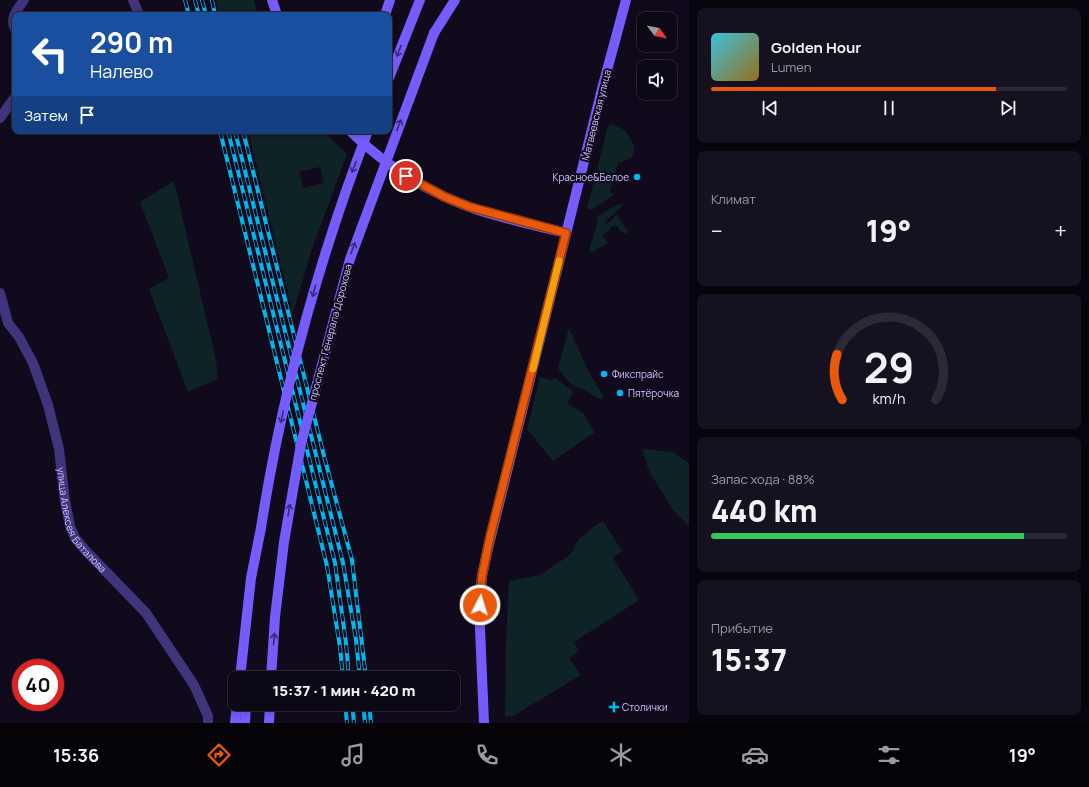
<!DOCTYPE html>
<html lang="ru">
<meta charset="utf-8">
<style>
body{margin:0;font-family:Manrope,sans-serif;background:#15111e;color:#f1f3f6;height:100vh;display:flex;flex-direction:column;font-size:15px;white-space:nowrap}
*{box-sizing:border-box;margin:0}
p{font-size:13px;color:#9a9aa0}
.icon{flex:none;width:22px;height:22px;fill:none;stroke:currentColor;stroke-width:2;stroke-linecap:round;stroke-linejoin:round}
.map{position:relative;flex:1;overflow:hidden}
.panel{display:flex;flex-direction:column;gap:8px;padding:8px;background:#07040c;width:400px}
.panel>*{flex:none}
.banner{position:absolute;left:12px;top:12px;width:380px;height:122px;border-radius:8px;box-shadow:0 2px 6px #0003,0 0 0 1px #2c2934;background:#1a4fa0;color:#fff;overflow:hidden}
.needle{width:26px;rotate:122deg}
.tools{position:absolute;left:637px;top:12px;display:grid;gap:8px}
.tools a{display:grid;place-items:center;width:40px;height:40px;border-radius:8px;background:#0c0815;box-shadow:0 2px 6px #0003,0 0 0 1px #2c2934;font-size:20px}
.speed{position:absolute;left:12px;top:659px;display:flex;gap:8px;font-size:20px;font-weight:700;text-align:center}
.speed>*{display:grid;place-content:center;width:52px;height:52px;border-radius:50%;background:#0c0815;box-shadow:0 2px 6px #0003,0 0 0 1px #2c2934;line-height:1}
.speed .limit{border:6px solid #d22;background:#fff;color:#111}
.pin{position:absolute;display:grid;place-items:center;width:34px;height:34px;color:#fff;margin:-17px;border:2px solid #fff;border-radius:50%;box-shadow:0 1px 4px #0007}
.me{position:absolute;width:44px;margin:-22px;rotate:5deg;stroke-linejoin:round;filter:drop-shadow(0 0 3px #0008)}
.turn{display:flex;align-items:center;gap:14px;height:84px;padding:0 12px;font-size:18px}
.turn .icon{width:52px;height:52px;stroke-width:2.5}
.turn b{display:block;font-size:28px;line-height:34px}
.then{display:flex;align-items:center;height:38px;padding:0 12px;background:#0003;gap:8px;font-size:15px}
.big{font-size:30px;font-weight:800;line-height:1.1}
.panel .tile{flex:1;display:flex;flex-direction:column;justify-content:center;gap:6px;min-width:0;padding:0 14px;border-radius:8px;background:#15111e}
.panel .dial{align-items:center;gap:0}
.dial svg{height:104px;overflow:visible;fill:none;stroke:#2c2934;stroke-width:7;stroke-linecap:round;text-anchor:middle}
.dial text{fill:#f1f3f6;stroke:none}
.song{display:flex;align-items:center;gap:12px}
.cover{width:48px;height:48px;border-radius:6px;background:linear-gradient(135deg,hsl(190 70% 55%),hsl(40 70% 35%))}
.played{height:4px;border-radius:2px;background:linear-gradient(90deg,#ea580c 80%,#2c2934 80%)}
.keys{display:flex;justify-content:space-around;direction:ltr}
.heat{display:flex;justify-content:space-between;align-items:center;font-size:22px;direction:ltr}
.charge{height:6px;border-radius:3px;background:linear-gradient(90deg,#34c759 88%,#2c2934 0)}
.trip{position:absolute;left:228px;top:671px;width:232px;height:40px;border-radius:8px;background:#0c0815;box-shadow:0 2px 6px #0003,0 0 0 1px #2c2934;font-weight:800;line-height:40px;text-align:center}
.menu{display:flex;height:64px;justify-content:space-around;align-items:center;background:#050308;color:#9a9aa0}
.menu .icon{width:28px;height:28px}
.menu .on{color:#ea580c}
.menu b{font-size:18px;color:#f1f3f6}
main{display:flex;flex:1;min-height:0}
.map>svg:first-child{display:block}
.green{fill:#0e2326;fill-rule:evenodd}
.lines{fill:none;stroke-linecap:round;stroke-linejoin:round}
.street{stroke:#40347c;stroke-width:10}
.secondary{stroke:#765cff;stroke-width:10}
.rail-casing{stroke:#00b8f0;stroke-width:4}
.rail{stroke:#100a1c;stroke-width:2.5;stroke-dasharray:8;stroke-linecap:butt}
.secondary-bridge{stroke:#765cff;stroke-width:10}
.oneway{stroke:#392b77}
.route-casing{stroke:#983908;stroke-width:10}
.route{stroke:#ea580c;stroke-width:7}
.slow{stroke:#f59e0b;stroke-width:7}
.poi-dot{fill:#00b8f0;stroke:#100a1c;stroke-width:1.5}
.labels{text-anchor:middle;dominant-baseline:central;stroke-width:4;stroke-linejoin:round;paint-order:stroke}
.street-label{font-size:10px;fill:#d3c5ff;stroke:#100a1c}
.poi-label{font-size:10px;fill:#d3c5ff;stroke:#100a1c;text-anchor:start}
</style>
<main>
<div class="map">
<svg width="689" height="723" viewBox="0 0 689 723">
<rect width="100%" height="100%" fill="#100a1c"/>
<g class="green">
<path d="M216 0H254L258 15H220Z"/>
<path d="M612 124 625 130 635 147 632 157 627 160 618 163 610 192 615 194 591 210 587 208 608 126Z"/>
<path d="M248 131H323L347 154 312 249 293 313ZM320 167 324 183 303 188 299 172Z"/>
<path d="M174 181 216 360 218 379 188 392 149 289 169 278 140 202Z"/>
<path d="M621 204 622 206 605 222 606 224 612 220 616 215 618 216 628 232 627 234 620 231 616 225 609 228 610 230 602 235 608 243 592 252 589 250 598 221 597 220V217L614 206Z"/>
<path d="M569 328 587 368 604 398 599 399 583 389C571 388 564 376 558 368Z"/>
<path d="M540 377 551 380 555 378 574 392 567 403 583 413 595 432 553 461 527 429Z"/>
<path d="M642 449 672 452 689 463V526L673 510 649 471Z"/>
<path d="M603 521 622 551 613 558 639 600 574 642 579 651 569 658 581 675 515 715 505 717 506 641 509 581 540 575 567 557 572 552 578 540 596 525Z"/>
</g>
<g class="lines">
<g class="street">
<path d="M133 0 139 15"/>
<path d="M15 29C9 18 18 9 24 0"/>
<path d="M0 118 15 97"/>
<path id="s1" d="M0 293 8 323 19 337 33 363 48 405 59 449 65 501 70 526 75 538 85 550 146 613 194 685 208 716V723"/>
</g>
<g class="secondary">
<path d="M272 0 277 15"/>
<path d="M385 15 390 0"/>
<path d="M434 33 455 0"/>
<path d="M389 78 420 0"/>
<path d="M350 131C386 166 430 194 478 210 507 219 537 226 566 233"/>
<path d="M240 678 251 578 261 528"/>
<path d="M235 723 237 704"/>
<path d="M245 723 246 704"/>
<path d="M269 723 270 704"/>
<path d="M484 723 479 605 482 576 488 548 602 89 626 0"/>
</g>
<g class="rail-casing">
<g id="rail">
<path d="M185 0 189 15"/>
<path d="M195 0 199 15"/>
<path d="M202 0 206 15"/>
<path d="M212 0 215 15"/>
<path d="M220 131 327 566 340 647 343 678"/>
<path d="M228 131 335 563 346 643 349 678"/>
<path d="M235 131 343 563 356 640 360 678"/>
<path d="M243 131 324 456 352 560 366 678"/>
<path d="M345 704 347 723"/>
<path d="M352 704 354 723"/>
<path d="M363 704 365 723"/>
<path d="M369 704 371 723"/>
</g>
</g>
<use href="#rail" class="rail"/>
<g class="secondary-bridge">
<path d="M261 528C282 392 319 259 368 131"/>
<path d="M271 678 275 617 284 542 301 444 350 259 434 33"/>
</g>
</g>
<defs><path id="oneway-shaft" d="M-6 0H5M1.5-3L5.5 0L1.5 3" fill="none" stroke-width="1.6" stroke-linecap="round" stroke-linejoin="round"/></defs>
<g class="oneway">
<use href="#oneway-shaft" transform="translate(399 51) rotate(111)"/>
<use href="#oneway-shaft" transform="translate(399 125) rotate(-69)"/>
<use href="#oneway-shaft" transform="translate(354 167) rotate(111)"/>
<use href="#oneway-shaft" transform="translate(353 248) rotate(-70)"/>
<use href="#oneway-shaft" transform="translate(314 291) rotate(105)"/>
<use href="#oneway-shaft" transform="translate(282 417) rotate(103)"/>
<use href="#oneway-shaft" transform="translate(289 510) rotate(-81)"/>
<use href="#oneway-shaft" transform="translate(274 639) rotate(-86)"/>
</g>
<g class="lines">
<g class="route-casing">
<path id="route" d="M406 176 445 197 470 207 566 233 490 537 482 576 480 605"/>
</g>
<use href="#route" class="route"/>
<path class="slow" d="M533 369 559 261"/>
</g>
<g class="poi-dot">
<circle cx="637" cy="177" r="4"/>
<circle cx="604" cy="374" r="4"/>
<circle cx="620" cy="393" r="4"/>
<path d="M612 701h4v4h4v4h-4v4h-4v-4h-4v-4h4z"/>
</g>
<g class="labels">
<g class="street-label">
<text transform="translate(596 115) rotate(-76)">Матвеевская улица</text>
<text transform="translate(330 332) rotate(-75)">проспект Генерала Дорохова</text>
<text stroke="none"><textPath href="#s1" startOffset="245">улица Алексея Баталова</textPath></text>
</g>
<g class="poi-label">
<text x="629" y="177" text-anchor="end">Красное&amp;Белое</text>
<text x="612" y="374">Фикспрайс</text>
<text x="628" y="393">Пятёрочка</text>
<text x="622" y="707">Столички</text>
</g>
</g>
</svg>
<div class="tools">
<a><svg class="needle" viewBox="-14 -14 28 28"><path d="M0-13l5 13h-10z" fill="#e53935"/><path d="M0 13l5-13h-10z" fill="#9a9aa0"/></svg></a>
<a><svg class="icon" aria-label="sound" viewBox="0 0 24 24"><path d="M4 9h4l5-4v14l-5-4H4zM17 9q2 3 0 6"/></svg></a>
</div>
<div class="speed"><div class="limit">40</div></div>
<div class="pin" style="left:406px;top:176px;background:#d93025"><svg class="icon" aria-label="arrive" viewBox="0 0 24 24"><path d="M6 21V4h12l-3 4 3 4H6"/></svg></div>
<svg class="me" style="left:480px;top:605px" viewBox="-20 -20 40 40"><circle r="17" fill="#ea580c" stroke="#fff" stroke-width="3"/><path d="M0-11L8 9 0 5-8 9z" fill="#fff"/></svg>
<div class="trip">15:37 · 1 мин · 420 m</div>
<div class="banner">
<div class="turn"><svg class="icon" aria-label="left" viewBox="0 0 24 24"><path d="M17 20v-9H6M10 6l-5 5 5 5"/></svg><div><b>290 m</b>Налево</div></div>
<div class="then">Затем<svg class="icon" aria-label="arrive" viewBox="0 0 24 24"><path d="M6 21V4h12l-3 4 3 4H6"/></svg></div>
</div>
</div>
<section class="panel">
<div class="tile">
<div class="song"><i class="cover"></i><div><b>Golden Hour</b><p>Lumen</p></div></div>
<div class="played"></div>
<div class="keys"><svg class="icon" aria-label="previous" viewBox="0 0 24 24"><path d="M18 5L8 12l10 7zM5 5v14"/></svg><svg class="icon" aria-label="pause" viewBox="0 0 24 24"><path d="M8 5v14M16 5v14"/></svg><svg class="icon" aria-label="next" viewBox="0 0 24 24"><path d="M6 5l10 7-10 7zM19 5v14"/></svg></div>
</div>
<div class="tile"><p>Климат</p>
<div class="heat"><a>−</a><b class="big">19°</b><a>+</a></div>
</div>
<div class="tile dial"><svg viewBox="0 0 100 80">
<path d="M14 69A42 42 0 1 1 86 69"/>
<path d="M14 69A42 42 0 0 1 10 34" stroke="#ea580c"/>
<text x="50" y="56" font-size="32" font-weight="700">29</text>
<text x="50" y="72" font-size="11">km/h</text>
</svg></div>
<div class="tile"><p>Запас хода · 88%</p><b class="big">440 km</b><div class="charge"></div></div>
<div class="tile"><p>Прибытие</p><b class="big">15:37</b></div>
</section>
</main>
<nav class="menu">
<b>15:36</b>
<svg class="icon on" aria-label="directions" viewBox="0 0 24 24"><path d="M12 3l9 9-9 9-9-9zM9 14v-3h6M13 9l2 2-2 2"/></svg>
<svg class="icon" aria-label="music" viewBox="0 0 24 24"><path d="M9 18V5l10-2v13"/><circle cx="6" cy="18" r="3"/><circle cx="16" cy="16" r="3"/></svg>
<svg class="icon" aria-label="phone" viewBox="0 0 24 24"><path d="M5 4h4l2 5-3 2q2 4 5 5l2-3 5 2v4C11 20 4 13 5 4z"/></svg>
<svg class="icon" aria-label="climate" viewBox="0 0 24 24"><path d="M12 3v18M4 7l16 10M4 17L20 7"/></svg>
<svg class="icon" aria-label="car" viewBox="0 0 24 24"><path d="M5 17H2v-5l4-1 3-4h7l3 4 3 1v5h-3M9 17h6M6 11h13"/><circle cx="7" cy="17" r="2"/><circle cx="17" cy="17" r="2"/></svg>
<svg class="icon" aria-label="filters" viewBox="0 0 24 24"><path d="M4 7h16M4 17h16"/><circle cx="9" cy="7" r="2"/><circle cx="15" cy="17" r="2"/></svg>
<b>19°</b>
</nav>
